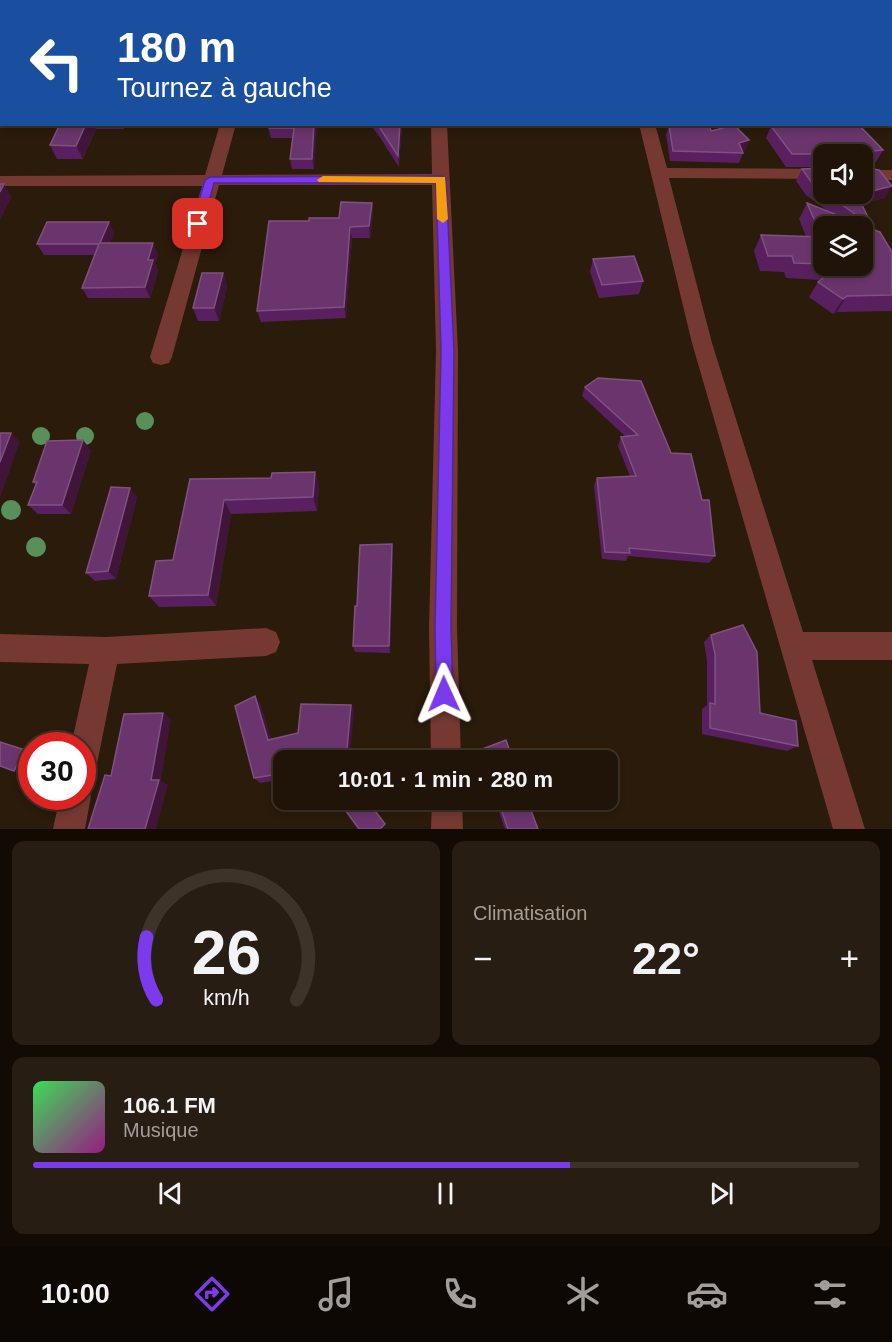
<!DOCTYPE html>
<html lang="fr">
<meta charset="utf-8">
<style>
body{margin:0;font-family:Arial,sans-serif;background:#281d12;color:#f1f3f6;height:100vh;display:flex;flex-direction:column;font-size:22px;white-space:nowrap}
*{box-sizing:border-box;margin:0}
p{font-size:20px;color:#a29e9c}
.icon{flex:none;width:33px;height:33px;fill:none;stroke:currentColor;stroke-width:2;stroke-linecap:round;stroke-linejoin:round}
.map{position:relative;height:829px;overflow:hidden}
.drawer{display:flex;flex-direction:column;gap:12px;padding:12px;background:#120b04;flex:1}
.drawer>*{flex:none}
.hud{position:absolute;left:0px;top:0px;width:892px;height:126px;box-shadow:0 3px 9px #0003,0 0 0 2px #3d3329;background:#1a4fa0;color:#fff;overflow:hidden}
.buttons{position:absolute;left:813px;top:144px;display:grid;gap:12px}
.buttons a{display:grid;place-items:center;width:60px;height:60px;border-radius:12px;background:#201408;box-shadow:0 3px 9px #0003,0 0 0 2px #3d3329;font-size:30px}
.speed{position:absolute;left:18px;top:732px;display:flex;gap:12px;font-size:30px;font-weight:700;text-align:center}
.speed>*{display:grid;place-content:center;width:78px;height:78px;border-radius:50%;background:#201408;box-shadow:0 3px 9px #0003,0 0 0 2px #3d3329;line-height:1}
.speed .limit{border:9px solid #d22;background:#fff;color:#111}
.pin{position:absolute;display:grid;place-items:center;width:51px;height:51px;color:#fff;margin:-26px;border-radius:12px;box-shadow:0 3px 9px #0006}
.me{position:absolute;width:66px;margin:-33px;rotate:359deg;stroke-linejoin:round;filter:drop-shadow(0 0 4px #0008)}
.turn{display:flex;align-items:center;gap:21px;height:126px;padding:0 18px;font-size:27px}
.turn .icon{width:78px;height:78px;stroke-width:2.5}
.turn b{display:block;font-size:42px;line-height:51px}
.big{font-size:45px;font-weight:600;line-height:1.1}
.drawer .tile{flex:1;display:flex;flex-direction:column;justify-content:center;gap:9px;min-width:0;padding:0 21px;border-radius:12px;background:#281d12}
.drawer .dial{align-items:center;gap:0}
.dial svg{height:156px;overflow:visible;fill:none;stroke:#3d3329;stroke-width:7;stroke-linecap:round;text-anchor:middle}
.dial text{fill:#f1f3f6;stroke:none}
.song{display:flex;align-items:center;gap:18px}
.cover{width:72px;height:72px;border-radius:9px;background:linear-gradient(135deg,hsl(130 70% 55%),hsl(310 70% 35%))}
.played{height:6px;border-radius:3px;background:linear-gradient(90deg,#7c3aed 65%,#3d3329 65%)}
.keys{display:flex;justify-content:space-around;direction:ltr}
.heat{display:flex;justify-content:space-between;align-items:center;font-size:33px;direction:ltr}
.drawer .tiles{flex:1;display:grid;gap:12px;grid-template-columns:1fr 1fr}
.tile:last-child{grid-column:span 2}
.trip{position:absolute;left:273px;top:750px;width:345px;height:60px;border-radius:12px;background:#201408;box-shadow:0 3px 9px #0003,0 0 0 2px #3d3329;font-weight:600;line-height:60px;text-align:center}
.tabs{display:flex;height:96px;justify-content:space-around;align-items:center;background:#0d0803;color:#a29e9c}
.tabs .icon{width:42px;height:42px}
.tabs .current{color:#7c3aed}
.tabs b{font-size:27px;color:#f1f3f6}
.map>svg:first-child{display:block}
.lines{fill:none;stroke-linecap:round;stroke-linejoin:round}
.minor{fill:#753932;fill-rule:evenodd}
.tree{fill:#58905a}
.wall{fill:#592060;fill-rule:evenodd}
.shaded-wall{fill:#401539}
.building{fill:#6a356d;stroke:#7f517f;stroke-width:1.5}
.route{fill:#7c3aed;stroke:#51269a;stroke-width:1.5}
.slow{fill:#f59e0b}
</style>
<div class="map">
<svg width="892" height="829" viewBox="0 0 892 829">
<rect width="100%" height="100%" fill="#2a1b0b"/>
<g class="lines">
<g class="minor">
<path d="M256 0H270L256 2Z"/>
<rect x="431" y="0" width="14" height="2"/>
<rect x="891" y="53" width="1" height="8"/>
<path d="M0 59H2L0 68Z"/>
<path d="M220 124H236L222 175 432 174 431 124H447L458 351 457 627 461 760H431L429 627 436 351 432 185H219L172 357 169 363 161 365 153 363 150 357 202 186H0V176L205 175Z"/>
<path d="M639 124H655L667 168 824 169V179L669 178 712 343 803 632H892V660H812L865 829H833L692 343Z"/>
<rect x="862" y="170" width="30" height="10"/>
<path d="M266 628 276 632 280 642 276 652 266 656 117 664 97 764 93 775 82 779V746H71L89 664 0 662V634L106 637Z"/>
<path d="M82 783 87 785 91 796 85 829H53L60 796H82Z"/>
<path d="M432 800H462L463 829H431Z"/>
</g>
</g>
<g class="tree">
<circle cx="145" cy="421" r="9"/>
<circle cx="41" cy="436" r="9"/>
<circle cx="85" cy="436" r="9"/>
<circle cx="11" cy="510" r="10"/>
<circle cx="36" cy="547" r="10"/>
</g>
<g class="wall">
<path d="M0 0H76L75 2H2V24H0Z"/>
<path d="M291 0H407L406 2H312L291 1Z"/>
<path d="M891 81H892V111L891 109Z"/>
<path d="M60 124H126L124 129H96L83 159H57L50 145Z"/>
<path d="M267 124H317L314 169H292L290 159 293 138H271Z"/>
<path d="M370 124H402L399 167 381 139Z"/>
<path d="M681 124H709L711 131 749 140 745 150 742 151 743 153 739 163 670 161 666 135 669 125 681 126Z"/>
<path d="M771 126 883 150 876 162 867 163V168L885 198 862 204 873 227 872 229 892 252V311L837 312 833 314 809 297 818 282 821 280 786 278 784 272 760 271 754 251 761 235 806 236 799 219 807 203 829 212 806 195 796 181 802 169 824 168V194H862V154H824V167H786L766 138ZM824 226 862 266H824Z"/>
<path d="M372 203 373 214 370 238H352L346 318 261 322 257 311 309 221 339 218Z"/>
<path d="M114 233 110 243H153L158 255 155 264 158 271 150 298H88L82 288 94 255H44L37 244Z"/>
<path d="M593 259 643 281 639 294 599 298 590 272Z"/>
<path d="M223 273 227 286 219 321H198L193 308Z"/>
<path d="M585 387 671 453 715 556 709 563 628 556 626 561 602 559 594 486 597 478 630 476 618 446 621 437H626L582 396Z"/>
<path d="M91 450 71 514H38L28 505 36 485 33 482Z"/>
<path d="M315 472 319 486 317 511 231 514 216 606 159 607 149 596 173 560 190 479 271 478Z"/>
<path d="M137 497 116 579 95 581 86 573Z"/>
<path d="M392 544 393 553 390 653 355 652 353 646 357 606Z"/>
<path d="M711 635 760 713 798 746 787 751 702 734V709L707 705V661L704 642Z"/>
<path d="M255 696 260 703 271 739 298 733 351 705 354 711 284 760V779L260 783 254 778Z"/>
<path d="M480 750 513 760H482L479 754Z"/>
<path d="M495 800H527L538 829H505Z"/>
</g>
<g class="shaded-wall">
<path d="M67 0H76L75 2H67Z"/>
<path d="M86 124H94L96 129 83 159 76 146Z"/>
<path d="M314 124H317L314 169 312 159Z"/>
<path d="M400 124H402L399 167 398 156Z"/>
<path d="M749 140 745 150 736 153 739 143Z"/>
<path d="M4 184 12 197 0 220V192Z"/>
<path d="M892 186 885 198 850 208 857 195Z"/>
<path d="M372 203 373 214 370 238 369 226Z"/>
<path d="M109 222 114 233 106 254 100 243Z"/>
<path d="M350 227 352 238 346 318 344 307Z"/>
<path d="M153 243 158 255 155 264 158 271 150 298 145 287 148 260Z"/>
<path d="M223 273 227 286 219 321 214 308Z"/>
<path d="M847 296 837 312 833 314 843 299Z"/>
<path d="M11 433 20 442 0 498V462Z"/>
<path d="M83 440 91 450 71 514 62 505Z"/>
<path d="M315 472 319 486 317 511 313 497Z"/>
<path d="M130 488 137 497 116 579 108 571Z"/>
<path d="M224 500 231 514 216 606 208 595Z"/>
<path d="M392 544 393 553 390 653 389 646Z"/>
<path d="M255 696 260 703 273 746 268 740Z"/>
<path d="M351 705 354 711 350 760H346Z"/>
<path d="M163 713 171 719 161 781 168 785 156 829H145L151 780Z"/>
<path d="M25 750 32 753V766L27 775 14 771Z"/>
</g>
<g class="building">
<path d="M0 0H67V2H2V14H0Z"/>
<path d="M100 0H147L146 2H100Z"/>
<rect x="312" y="0" width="93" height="2"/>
<path d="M824 1H867L868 2H824Z"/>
<rect x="891" y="9" width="1" height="26"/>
<path d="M60 124H86L76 146 50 145Z"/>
<path d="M268 124H314L312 159H290L294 128H269Z"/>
<path d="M377 124H400L398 156 380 128Z"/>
<path d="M686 124H709L711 131 734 125 749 140 739 143 743 153 673 151 669 125 687 126Z"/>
<path d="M787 124H858L883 150 864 152 867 156V168L879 170 892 186 857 195 873 227 827 194H862V154H792L771 126Z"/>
<path d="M824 168V191L812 183 802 169Z"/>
<path d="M0 184H4L0 192Z"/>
<path d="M341 202 372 203 369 226 350 227 344 307 257 311 269 221H309V218H339Z"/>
<path d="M807 203 880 232 892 252V295L847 296 843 299 818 282 839 266H862V226H824V264L794 263 792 256H768L761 235 822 237Z"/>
<path d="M47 222H109L100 243H153L148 260H153L145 287 82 288 99 244H37Z"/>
<path d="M634 256 643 281 602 285 593 259Z"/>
<path d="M202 273H223L214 308H193Z"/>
<path d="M598 378 641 381 671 453 691 454 702 500H709L715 556 629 548 630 553 605 552 597 478 636 476 621 437 638 435 585 387Z"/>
<path d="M0 433H11L0 462Z"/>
<path d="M83 440 62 505H28L37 482H33L47 441Z"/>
<path d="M315 472 313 497 224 500 208 595 149 596 156 561 173 560 190 479 271 478 272 473Z"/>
<path d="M111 487 130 488 108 571 86 573Z"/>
<path d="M392 544 389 646H353L355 606H357L360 545Z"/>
<path d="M743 625 757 652 760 713 796 721 798 746 710 728V703L715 704V654L711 635Z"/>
<path d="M255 696 268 740 298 733 301 704 351 705 346 760H284V773L254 778 235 706Z"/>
<path d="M163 713 151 780H159L145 829H88L105 775 111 776 124 714Z"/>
<path d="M506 740 513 760H484L480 750Z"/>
<path d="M0 742 25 750 14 771 0 766Z"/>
<path d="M344 800H367L385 824 380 829H359L340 803Z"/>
<path d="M498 800H527L538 829H508Z"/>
</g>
<path class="route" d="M441 176 446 179 454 351 451 627 453 694 451 700 444 702 438 700 436 694 435 627 441 351 436 183H214L203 224 198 228 192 224 205 180 210 177Z"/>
<path class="slow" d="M323 176 445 177 448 219 443 223 437 219 436 183 319 182 317 180Z"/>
</svg>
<div class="buttons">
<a><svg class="icon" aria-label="sound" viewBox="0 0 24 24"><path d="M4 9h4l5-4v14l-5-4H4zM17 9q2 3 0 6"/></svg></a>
<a><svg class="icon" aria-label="layers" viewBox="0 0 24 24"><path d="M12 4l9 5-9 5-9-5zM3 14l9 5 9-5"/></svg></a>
</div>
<div class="speed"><div class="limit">30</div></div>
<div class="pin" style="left:198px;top:224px;background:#d93025"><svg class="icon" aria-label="arrive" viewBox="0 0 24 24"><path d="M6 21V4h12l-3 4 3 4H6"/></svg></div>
<svg class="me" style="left:444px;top:694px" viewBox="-20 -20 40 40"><path d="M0-17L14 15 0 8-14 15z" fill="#7c3aed" stroke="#fff" stroke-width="4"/></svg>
<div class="trip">10:01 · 1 min · 280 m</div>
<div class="hud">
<div class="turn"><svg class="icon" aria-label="left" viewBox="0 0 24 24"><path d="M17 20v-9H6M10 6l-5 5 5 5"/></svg><div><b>180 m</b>Tournez à gauche</div></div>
</div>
</div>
<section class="drawer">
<div class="tiles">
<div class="tile dial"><svg viewBox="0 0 100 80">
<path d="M14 69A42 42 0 1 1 86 69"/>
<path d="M14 69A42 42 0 0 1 9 37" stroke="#7c3aed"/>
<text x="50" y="56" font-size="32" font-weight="700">26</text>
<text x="50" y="72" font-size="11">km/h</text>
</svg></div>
<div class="tile"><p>Climatisation</p>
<div class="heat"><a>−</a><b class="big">22°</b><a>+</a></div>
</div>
<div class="tile">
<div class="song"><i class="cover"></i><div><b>106.1 FM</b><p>Musique</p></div></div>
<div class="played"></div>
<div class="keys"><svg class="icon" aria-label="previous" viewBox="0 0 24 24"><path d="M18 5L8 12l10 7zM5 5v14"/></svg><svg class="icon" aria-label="pause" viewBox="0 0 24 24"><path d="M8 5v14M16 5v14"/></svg><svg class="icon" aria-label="next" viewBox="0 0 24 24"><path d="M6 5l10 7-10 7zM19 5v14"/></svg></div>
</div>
</div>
</section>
<nav class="tabs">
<b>10:00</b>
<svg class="icon current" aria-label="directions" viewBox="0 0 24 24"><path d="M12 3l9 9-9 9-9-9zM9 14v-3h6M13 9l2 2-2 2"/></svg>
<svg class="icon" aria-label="music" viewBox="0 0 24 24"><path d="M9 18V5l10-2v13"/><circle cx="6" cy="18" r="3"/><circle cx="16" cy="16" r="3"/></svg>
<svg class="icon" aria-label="phone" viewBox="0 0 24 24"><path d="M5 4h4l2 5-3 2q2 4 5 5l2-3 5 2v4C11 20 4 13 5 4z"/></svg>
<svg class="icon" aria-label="climate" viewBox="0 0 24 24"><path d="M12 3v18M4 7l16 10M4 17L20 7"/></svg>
<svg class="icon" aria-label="car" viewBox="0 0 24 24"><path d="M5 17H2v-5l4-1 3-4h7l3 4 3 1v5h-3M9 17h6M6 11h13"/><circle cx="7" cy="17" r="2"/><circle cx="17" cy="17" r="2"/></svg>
<svg class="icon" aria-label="filters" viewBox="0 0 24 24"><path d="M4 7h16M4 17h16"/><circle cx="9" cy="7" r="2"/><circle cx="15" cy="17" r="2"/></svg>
</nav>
